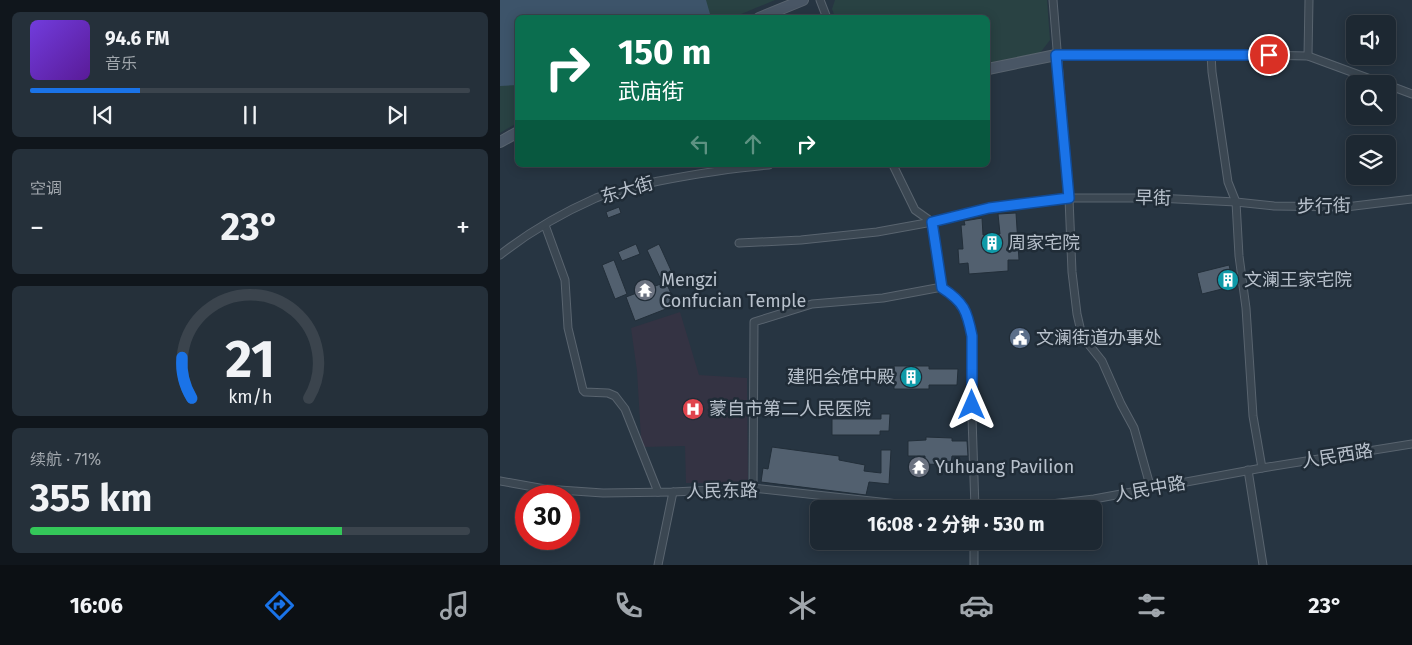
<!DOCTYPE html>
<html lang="zh">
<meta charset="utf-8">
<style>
body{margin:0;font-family:"Fira Sans","Noto Sans SC",sans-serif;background:#25303a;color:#f1f3f6;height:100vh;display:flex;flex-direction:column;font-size:19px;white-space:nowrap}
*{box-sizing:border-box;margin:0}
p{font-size:16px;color:#a0a6ac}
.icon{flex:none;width:28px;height:28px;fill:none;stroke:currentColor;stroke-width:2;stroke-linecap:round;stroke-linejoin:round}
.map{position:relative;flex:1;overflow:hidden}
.sheet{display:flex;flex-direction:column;gap:12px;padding:12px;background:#10161c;width:500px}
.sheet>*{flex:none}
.top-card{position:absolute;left:15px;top:15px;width:475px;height:152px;border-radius:8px;box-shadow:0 2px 12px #0003,0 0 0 1px #3b444d;background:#0b6e4f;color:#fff;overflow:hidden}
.controls{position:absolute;left:846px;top:15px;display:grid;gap:10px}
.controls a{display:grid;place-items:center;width:50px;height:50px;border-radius:8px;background:#1d2832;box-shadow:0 2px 12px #0003,0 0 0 1px #3b444d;font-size:25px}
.speed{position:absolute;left:15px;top:485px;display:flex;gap:10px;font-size:25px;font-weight:700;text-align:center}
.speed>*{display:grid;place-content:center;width:65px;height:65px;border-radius:50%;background:#1d2832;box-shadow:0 2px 12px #0003,0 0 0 1px #3b444d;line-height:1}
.speed .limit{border:8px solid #d22;background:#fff;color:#111}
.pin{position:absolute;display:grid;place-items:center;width:42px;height:42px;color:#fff;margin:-21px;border:2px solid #fff;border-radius:50%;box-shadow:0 1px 5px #0007}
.me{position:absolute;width:55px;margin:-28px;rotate:0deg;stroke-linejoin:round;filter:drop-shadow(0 0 4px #0008)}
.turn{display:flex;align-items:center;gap:18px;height:105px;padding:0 20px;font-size:22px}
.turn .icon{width:65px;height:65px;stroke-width:2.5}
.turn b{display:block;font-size:35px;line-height:42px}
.lanes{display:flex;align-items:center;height:48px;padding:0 20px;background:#0003;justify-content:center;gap:25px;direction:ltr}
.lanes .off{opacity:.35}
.big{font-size:38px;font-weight:700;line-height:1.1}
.sheet .widget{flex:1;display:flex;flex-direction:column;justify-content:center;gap:8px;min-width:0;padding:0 18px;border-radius:8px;background:#25303a}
.sheet .dial{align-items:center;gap:0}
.dial svg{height:130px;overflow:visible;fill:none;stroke:#3b444d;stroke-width:7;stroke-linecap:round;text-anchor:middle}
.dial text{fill:#f1f3f6;stroke:none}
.song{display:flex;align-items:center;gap:15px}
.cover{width:60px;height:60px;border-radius:8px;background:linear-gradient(135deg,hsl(260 70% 55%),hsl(270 70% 35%))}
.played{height:5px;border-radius:2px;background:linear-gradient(90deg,#1a73e8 25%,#3b444d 25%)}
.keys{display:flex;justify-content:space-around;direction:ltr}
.heat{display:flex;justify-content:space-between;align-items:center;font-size:28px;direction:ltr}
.charge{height:8px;border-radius:4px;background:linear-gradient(90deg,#34c759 71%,#3b444d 0)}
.trip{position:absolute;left:310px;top:500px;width:292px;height:50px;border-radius:8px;background:#1d2832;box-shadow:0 2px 12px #0003,0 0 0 1px #3b444d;font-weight:700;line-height:50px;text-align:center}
.menu{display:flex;height:80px;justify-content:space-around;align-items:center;background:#0c1014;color:#a0a6ac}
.menu .icon{width:35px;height:35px}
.menu .current{color:#1a73e8}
.menu b{font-size:22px;color:#f1f3f6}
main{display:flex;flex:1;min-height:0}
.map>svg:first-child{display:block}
.medical{fill:#343343}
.green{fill:#294243}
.water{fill:#3d546a}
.building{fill:#52606f;stroke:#222e39}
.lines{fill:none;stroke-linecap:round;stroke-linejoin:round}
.street-casing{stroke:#59646f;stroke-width:9}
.secondary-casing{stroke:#59646f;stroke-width:12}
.street{stroke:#3b4752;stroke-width:7}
.secondary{stroke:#495665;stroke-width:10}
.route-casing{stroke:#114b97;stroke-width:12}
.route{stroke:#1a73e8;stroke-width:9}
.labels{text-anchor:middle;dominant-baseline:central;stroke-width:5;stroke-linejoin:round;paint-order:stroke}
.street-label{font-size:18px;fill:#b8c1cc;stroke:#202c37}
.poi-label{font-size:18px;fill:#b8c1cc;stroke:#202c37;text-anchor:start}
</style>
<main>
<section class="sheet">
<div class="widget">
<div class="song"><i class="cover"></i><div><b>94.6 FM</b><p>音乐</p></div></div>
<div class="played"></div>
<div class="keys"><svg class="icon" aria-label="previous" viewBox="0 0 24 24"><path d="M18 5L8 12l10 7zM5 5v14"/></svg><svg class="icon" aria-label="pause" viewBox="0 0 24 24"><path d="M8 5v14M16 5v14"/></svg><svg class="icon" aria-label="next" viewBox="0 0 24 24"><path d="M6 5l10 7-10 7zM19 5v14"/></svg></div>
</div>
<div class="widget"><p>空调</p>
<div class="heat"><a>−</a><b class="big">23°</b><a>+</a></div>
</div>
<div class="widget dial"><svg viewBox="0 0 100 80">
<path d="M14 69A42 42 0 1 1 86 69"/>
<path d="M14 69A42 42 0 0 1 8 44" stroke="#1a73e8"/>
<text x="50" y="56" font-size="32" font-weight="700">21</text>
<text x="50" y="72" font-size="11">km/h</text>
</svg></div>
<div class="widget"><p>续航 · 71%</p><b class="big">355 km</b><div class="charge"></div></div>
</section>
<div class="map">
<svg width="912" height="565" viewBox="0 0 912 565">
<rect width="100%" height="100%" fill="#273542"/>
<path class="medical" d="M180 312 199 375 247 378 248 483H186L185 446 144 447 141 439 137 371 131 328Z"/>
<g class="green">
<path d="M0 0H275L234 17 18 18 17 123 0 133Z"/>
<path d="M335 0H547L550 40 540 53 488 63V18L335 17 332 9Z"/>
</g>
<path class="water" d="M0 0H206L210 14 207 18H18L17 85 0 86Z"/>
<g class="building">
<path d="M119 207 121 213 108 218 106 212Z"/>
<path d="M516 213 519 260H508V271L469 274 468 263 459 264 458 249H463L461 225H465L464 221 482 218 483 235 500 234 498 214Z"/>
<path d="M136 244 140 254 122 261 118 252Z"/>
<path d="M159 244 174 277 162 282 147 250Z"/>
<path d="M114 260 127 294 115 299 102 265Z"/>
<path d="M729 265 734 286 702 294 697 273Z"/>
<path d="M166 282 176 305 135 321 126 297Z"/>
<path d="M394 366H429V369H458L457 385H429V389H394Z"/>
<path d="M381 414H390L389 431H380V435H332V419H381Z"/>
<path d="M426 437 452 438V441H467L468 456H452L451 465 425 464V456H408V441L426 440Z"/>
<path d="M272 447 339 456V460L365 465 364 471 381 473V450H391L389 484 369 482 366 495 261 482 263 468 268 469Z"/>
</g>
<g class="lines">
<g class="street-casing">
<g id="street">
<path d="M320 0 327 18"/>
<path d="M553 0 569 198 572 272 577 314 582 336 602 361 621 404 634 428 651 489"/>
<path d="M711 54 712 72 728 182 736 202 739 256 746 308 753 416 762 468"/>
<path d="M556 55 711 54 808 56 884 84"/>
<path d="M808 56 809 0"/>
<path d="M888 85 912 94"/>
<path d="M393 165 415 210 432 222 442 287C454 295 462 302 467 315 477 342 472 387 472 417 473 448 474 478 475 509"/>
<path d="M45 225 65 280 68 328 83 390 85 392 108 393 115 396 125 409 158 492"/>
<path d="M239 243 301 240 377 232 432 222 489 208 569 198H657L736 202 774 206 846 207 912 199"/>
<path d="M0 255C29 232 62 213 96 198 116 190 138 186 159 181 195 174 232 168 269 165"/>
<path d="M748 470 763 565"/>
<path d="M0 481 45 489 103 493 173 492 253 488 444 509"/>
<path d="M253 488 254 322 312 304 383 298 442 287"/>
<path d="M508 509 594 499 762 468 912 444"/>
<path d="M158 565 173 492"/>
<path d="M474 565V541"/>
</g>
</g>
<g class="secondary-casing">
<g id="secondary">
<path d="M259 18 303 0"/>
<path d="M488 69 556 55"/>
<path d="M0 142 18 132"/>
</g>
</g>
<use href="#street" class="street"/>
<use href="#secondary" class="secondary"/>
</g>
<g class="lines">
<g class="route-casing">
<path id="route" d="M472 405V336C467 311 464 302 442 288L432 222 489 208 569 198 556 55H769"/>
</g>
<use href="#route" class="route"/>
</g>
<defs>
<g id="building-disc" transform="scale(1.125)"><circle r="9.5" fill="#0f9aa8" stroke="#202c37"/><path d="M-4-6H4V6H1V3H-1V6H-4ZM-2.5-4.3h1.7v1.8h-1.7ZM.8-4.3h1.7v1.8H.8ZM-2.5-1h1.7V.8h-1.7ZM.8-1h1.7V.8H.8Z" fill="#fff"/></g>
<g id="temple-disc" transform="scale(1.125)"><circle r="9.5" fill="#6b7280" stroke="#202c37"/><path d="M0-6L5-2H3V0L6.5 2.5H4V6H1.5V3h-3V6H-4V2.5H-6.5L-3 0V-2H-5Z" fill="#fff"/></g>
<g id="civic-disc" transform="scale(1.125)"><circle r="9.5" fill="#5c6f8a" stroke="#202c37"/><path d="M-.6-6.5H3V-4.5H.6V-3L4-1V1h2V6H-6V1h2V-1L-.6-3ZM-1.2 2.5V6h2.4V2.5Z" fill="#fff"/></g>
<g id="hospital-disc" transform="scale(1.125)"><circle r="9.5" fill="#e0444e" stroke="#202c37"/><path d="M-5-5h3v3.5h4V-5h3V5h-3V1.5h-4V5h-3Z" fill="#fff"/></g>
</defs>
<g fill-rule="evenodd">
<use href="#building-disc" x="492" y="243"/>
<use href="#building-disc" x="728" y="280"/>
<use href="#temple-disc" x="145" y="290"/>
<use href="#civic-disc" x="520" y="338"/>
<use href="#building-disc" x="411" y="377"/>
<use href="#hospital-disc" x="193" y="409"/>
<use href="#temple-disc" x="419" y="467"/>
</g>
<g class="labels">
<g class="street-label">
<text transform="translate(127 190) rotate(-16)">东大街</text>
<text transform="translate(653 198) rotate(1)">早街</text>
<text transform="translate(824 206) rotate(-1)">步行街</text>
<text transform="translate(837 456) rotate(-9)">人民西路</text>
<text transform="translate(650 489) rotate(-10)">人民中路</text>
<text transform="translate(222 491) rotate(-1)">人民东路</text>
</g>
<g class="poi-label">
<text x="508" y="243">周家宅院</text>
<text x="161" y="280">Mengzi<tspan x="161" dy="21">Confucian Temple</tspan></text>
<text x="744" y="280">文澜王家宅院</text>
<text x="536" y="338">文澜街道办事处</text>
<text x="395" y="377" text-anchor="end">建阳会馆中殿</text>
<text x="209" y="409">蒙自市第二人民医院</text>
<text x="435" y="467">Yuhuang Pavilion</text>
</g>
</g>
</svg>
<div class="controls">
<a><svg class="icon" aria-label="sound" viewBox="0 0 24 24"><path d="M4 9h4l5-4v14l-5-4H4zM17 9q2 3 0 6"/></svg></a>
<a><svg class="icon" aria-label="search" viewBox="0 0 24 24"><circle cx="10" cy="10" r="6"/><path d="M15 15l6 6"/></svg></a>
<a><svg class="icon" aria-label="layers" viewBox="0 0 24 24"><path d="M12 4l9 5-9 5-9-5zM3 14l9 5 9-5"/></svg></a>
</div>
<div class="speed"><div class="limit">30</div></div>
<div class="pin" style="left:769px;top:55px;background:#d93025"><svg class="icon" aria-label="arrive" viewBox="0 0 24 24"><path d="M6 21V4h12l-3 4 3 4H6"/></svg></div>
<svg class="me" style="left:472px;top:405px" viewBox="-20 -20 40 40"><path d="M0-17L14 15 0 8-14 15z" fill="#1a73e8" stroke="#fff" stroke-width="4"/></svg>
<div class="trip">16:08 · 2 分钟 · 530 m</div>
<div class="top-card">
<div class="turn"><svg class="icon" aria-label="right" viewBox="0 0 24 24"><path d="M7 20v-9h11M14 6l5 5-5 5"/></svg><div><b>150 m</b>武庙街</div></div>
<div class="lanes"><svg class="icon off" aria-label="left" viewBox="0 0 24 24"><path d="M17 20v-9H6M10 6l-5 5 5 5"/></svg><svg class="icon off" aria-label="ahead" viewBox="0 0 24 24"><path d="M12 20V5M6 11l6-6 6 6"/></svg><svg class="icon" aria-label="right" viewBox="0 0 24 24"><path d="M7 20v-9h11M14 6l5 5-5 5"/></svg></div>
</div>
</div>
</main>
<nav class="menu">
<b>16:06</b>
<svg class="icon current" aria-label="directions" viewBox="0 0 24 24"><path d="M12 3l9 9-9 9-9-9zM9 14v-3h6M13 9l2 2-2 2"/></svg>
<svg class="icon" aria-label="music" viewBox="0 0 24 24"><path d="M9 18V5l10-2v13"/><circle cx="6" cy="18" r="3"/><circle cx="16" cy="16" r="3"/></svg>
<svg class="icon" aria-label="phone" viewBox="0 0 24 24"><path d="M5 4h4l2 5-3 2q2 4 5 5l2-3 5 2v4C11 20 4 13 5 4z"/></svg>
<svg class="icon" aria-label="climate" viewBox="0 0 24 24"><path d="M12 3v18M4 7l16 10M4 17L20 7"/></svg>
<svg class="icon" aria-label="car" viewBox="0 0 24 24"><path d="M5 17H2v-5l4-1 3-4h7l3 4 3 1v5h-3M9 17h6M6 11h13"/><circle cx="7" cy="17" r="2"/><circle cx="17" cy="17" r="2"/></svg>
<svg class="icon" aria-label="filters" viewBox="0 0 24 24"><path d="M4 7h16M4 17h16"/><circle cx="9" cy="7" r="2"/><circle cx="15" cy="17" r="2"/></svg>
<b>23°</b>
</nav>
